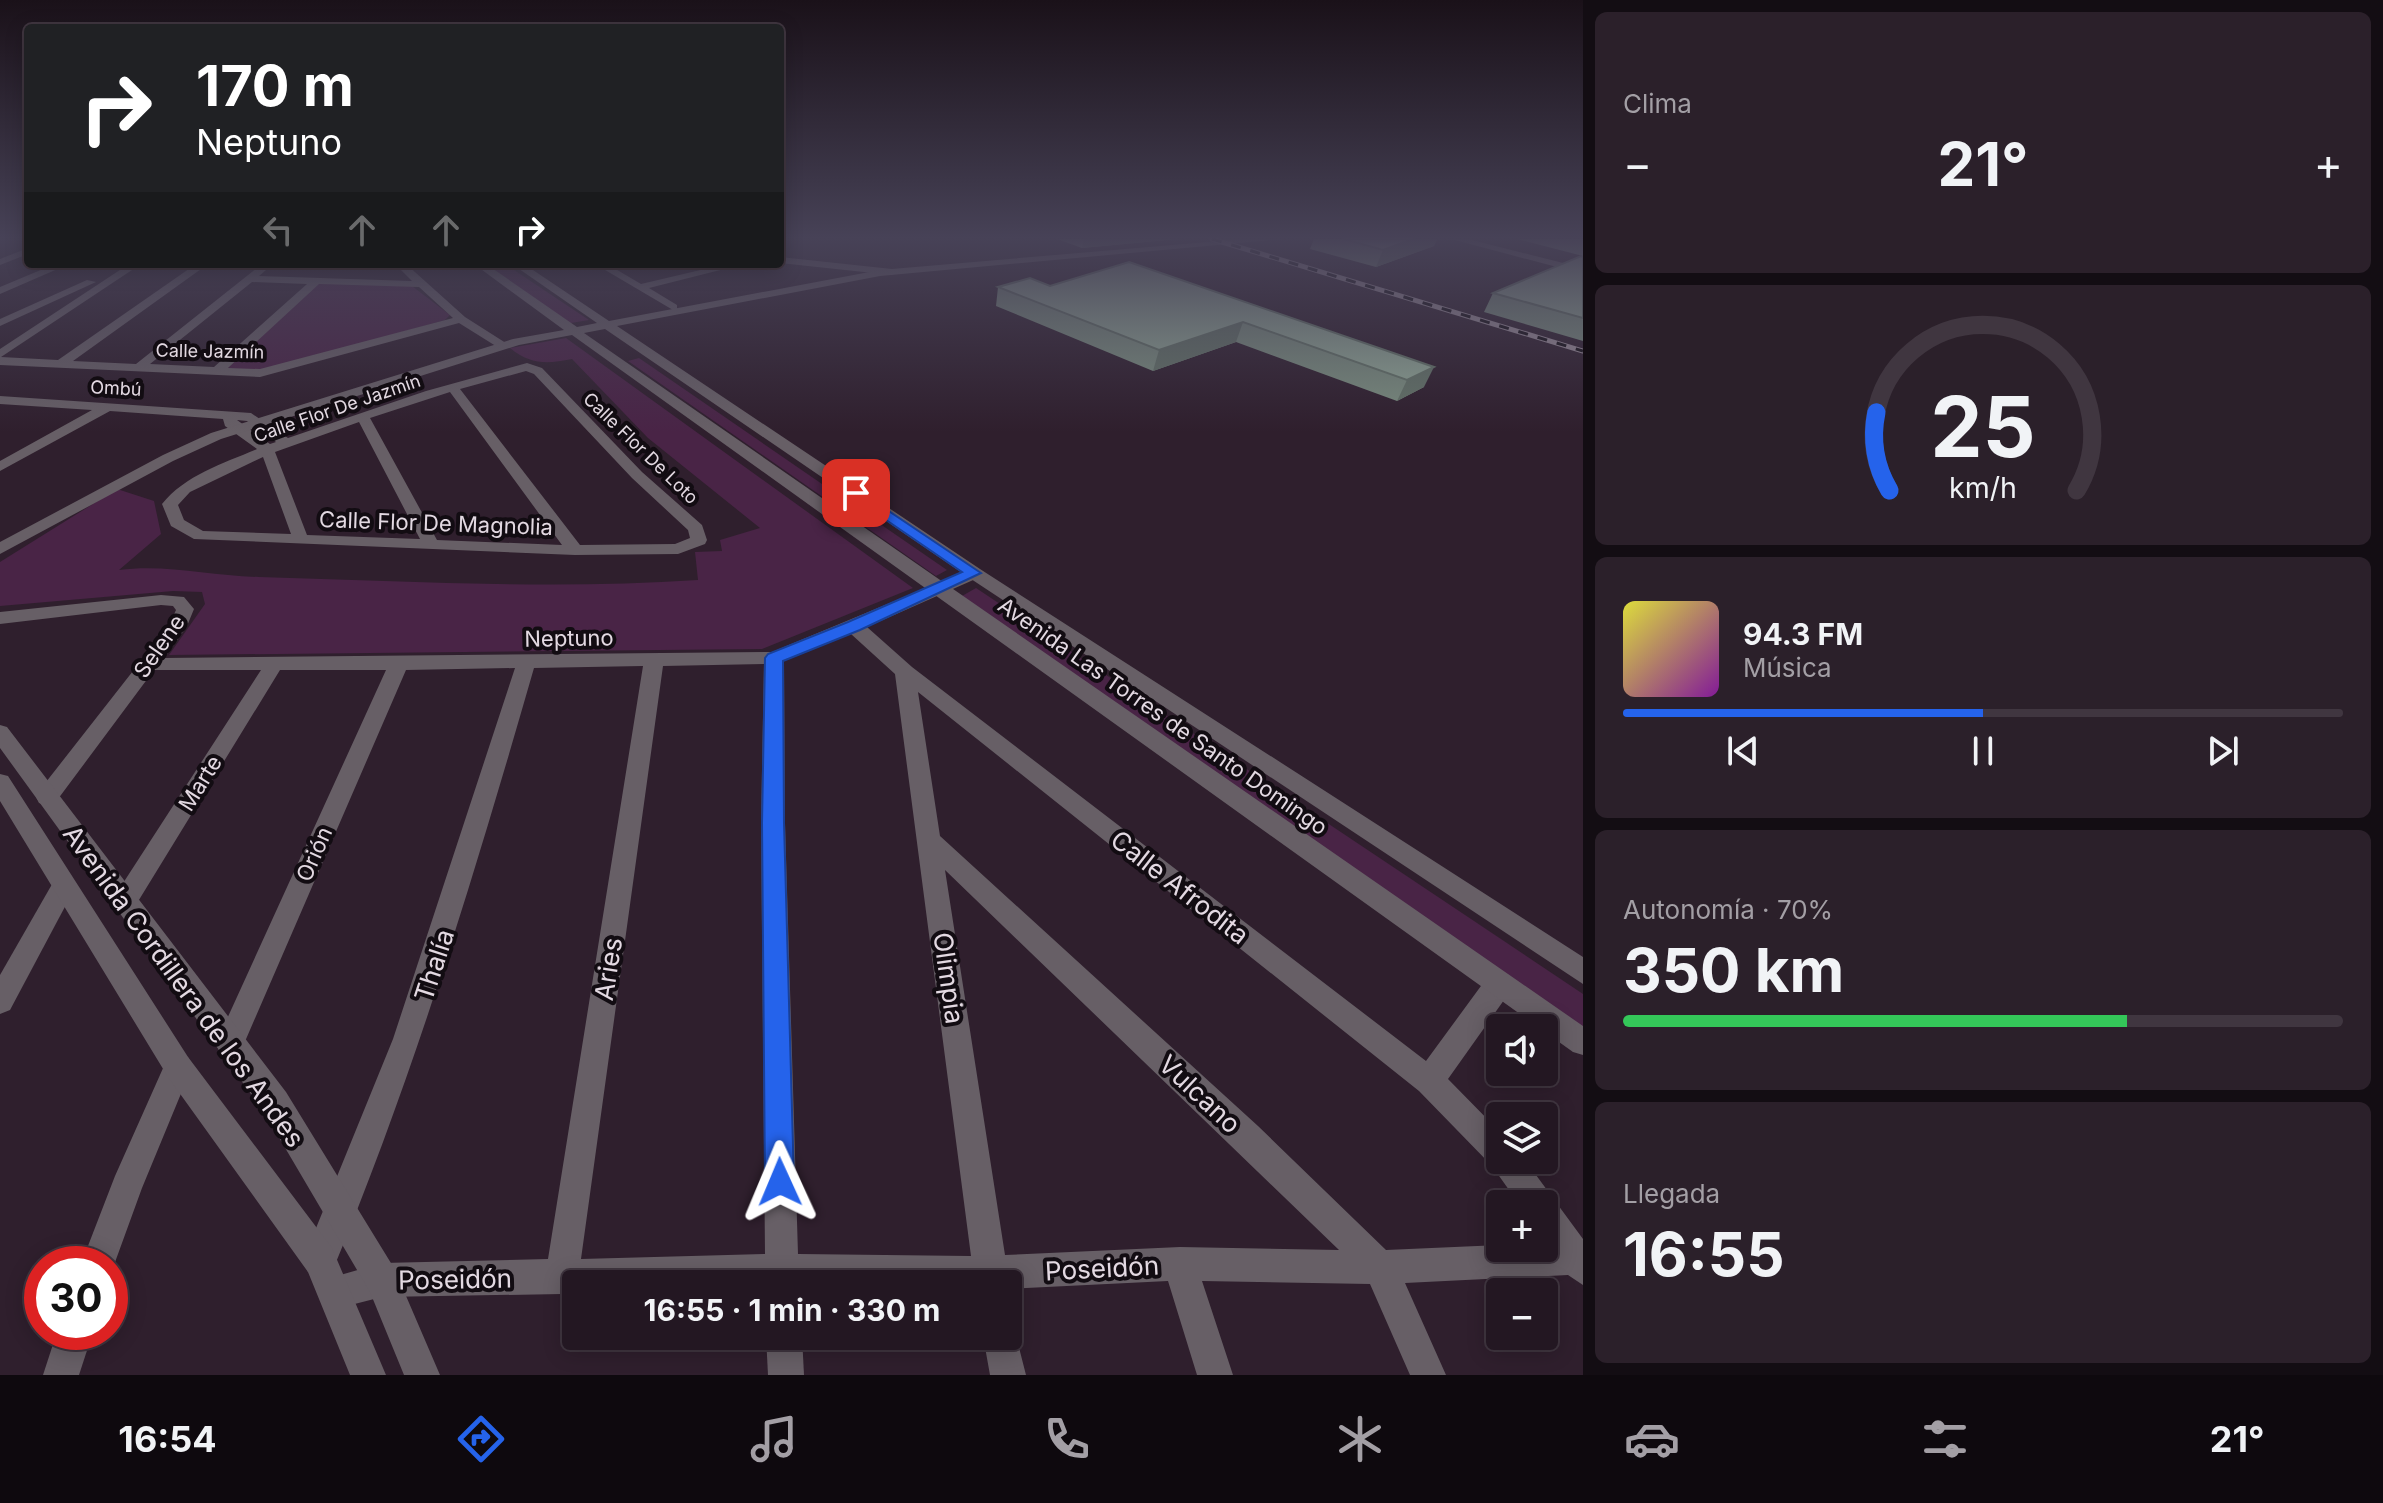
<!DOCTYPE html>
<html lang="es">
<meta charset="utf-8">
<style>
body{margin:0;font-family:Inter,sans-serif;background:#2b202a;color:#f1f3f6;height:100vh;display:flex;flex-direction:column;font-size:30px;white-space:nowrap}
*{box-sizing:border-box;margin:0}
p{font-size:26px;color:#a39fa5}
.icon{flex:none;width:44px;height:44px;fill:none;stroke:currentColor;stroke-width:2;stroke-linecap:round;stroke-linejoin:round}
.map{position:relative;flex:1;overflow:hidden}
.side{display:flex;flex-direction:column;gap:12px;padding:12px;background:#130d13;width:800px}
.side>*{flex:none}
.top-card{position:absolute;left:24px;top:24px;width:760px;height:244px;border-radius:8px;box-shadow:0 4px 20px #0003,0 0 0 2px #403640;background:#202124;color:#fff;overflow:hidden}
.buttons{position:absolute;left:1486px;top:1014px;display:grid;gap:16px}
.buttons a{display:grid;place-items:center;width:72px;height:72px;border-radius:8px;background:#231722;box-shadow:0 4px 20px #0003,0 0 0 2px #403640;font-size:40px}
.speed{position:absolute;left:24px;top:1246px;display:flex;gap:16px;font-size:40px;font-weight:700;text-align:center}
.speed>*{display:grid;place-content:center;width:104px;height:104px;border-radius:50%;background:#231722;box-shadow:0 4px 20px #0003,0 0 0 2px #403640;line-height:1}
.speed .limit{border:12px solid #d22;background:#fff;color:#111}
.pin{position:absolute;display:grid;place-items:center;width:68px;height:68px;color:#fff;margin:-34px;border-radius:16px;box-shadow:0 4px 12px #0006}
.me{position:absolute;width:88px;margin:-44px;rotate:359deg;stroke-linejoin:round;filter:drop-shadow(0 0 6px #0008)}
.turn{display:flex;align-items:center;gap:28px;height:168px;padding:0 40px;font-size:36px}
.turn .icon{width:104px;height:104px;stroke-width:2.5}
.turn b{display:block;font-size:56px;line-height:68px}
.lanes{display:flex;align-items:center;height:76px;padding:0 40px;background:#0003;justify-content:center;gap:40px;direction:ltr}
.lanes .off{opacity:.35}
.big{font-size:60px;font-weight:700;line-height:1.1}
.side .tile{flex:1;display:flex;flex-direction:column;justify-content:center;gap:12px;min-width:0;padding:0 28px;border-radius:12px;background:#2b202a}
.side .dial{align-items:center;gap:0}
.dial svg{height:208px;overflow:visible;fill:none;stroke:#403640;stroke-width:7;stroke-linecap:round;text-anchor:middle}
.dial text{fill:#f1f3f6;stroke:none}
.song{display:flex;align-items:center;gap:24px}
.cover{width:96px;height:96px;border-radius:12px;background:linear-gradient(135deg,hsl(60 70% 55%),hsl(290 70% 35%))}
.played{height:8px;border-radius:4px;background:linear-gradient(90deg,#2563eb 50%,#403640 50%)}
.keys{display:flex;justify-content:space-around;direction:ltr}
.heat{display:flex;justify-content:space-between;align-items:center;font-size:44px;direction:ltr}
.charge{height:12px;border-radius:6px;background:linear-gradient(90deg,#34c759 70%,#403640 0)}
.trip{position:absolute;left:562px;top:1270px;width:460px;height:80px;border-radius:8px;background:#231722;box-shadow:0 4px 20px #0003,0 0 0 2px #403640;font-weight:700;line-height:80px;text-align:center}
.tabs{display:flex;height:128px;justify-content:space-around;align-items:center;background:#0e090e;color:#a39fa5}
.tabs .icon{width:56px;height:56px}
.tabs .selected{color:#2563eb}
.tabs b{font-size:36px;color:#f1f3f6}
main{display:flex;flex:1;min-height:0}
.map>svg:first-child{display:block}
.green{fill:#492446}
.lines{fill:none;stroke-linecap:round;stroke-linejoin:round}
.minor{fill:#675f66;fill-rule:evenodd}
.tertiary{fill:#675f66;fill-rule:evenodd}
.rail-casing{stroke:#9b8e99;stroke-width:5}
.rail{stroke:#120c12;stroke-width:3;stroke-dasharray:10;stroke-linecap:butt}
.wall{fill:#7a8c7e}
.shaded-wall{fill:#637267}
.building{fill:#8ea393;stroke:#637267;stroke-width:2}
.route{fill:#2563eb;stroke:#184099;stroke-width:2}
.labels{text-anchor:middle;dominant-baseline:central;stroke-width:8;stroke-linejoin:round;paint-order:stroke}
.far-street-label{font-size:18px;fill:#e3d9e2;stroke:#120c12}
.street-label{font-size:22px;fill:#e3d9e2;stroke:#120c12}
.near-street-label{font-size:26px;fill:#e3d9e2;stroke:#120c12}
</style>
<main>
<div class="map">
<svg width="1583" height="1375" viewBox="0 0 1583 1375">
<rect width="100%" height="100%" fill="#2f1f2d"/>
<g class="green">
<path d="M486 264H505L589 320 565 324Z"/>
<path d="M323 283 412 286 450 315 445 320 268 370H226L314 285Z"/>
<path d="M566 338 913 588 762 649 169 655 205 604 202 592 173 591 0 606V562L117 489 154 501 161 534 119 570C167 564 211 576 259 577 405 581 552 590 698 580L695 552 722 551 720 540 760 528 648 438 572 359C547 364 531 365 510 348Z"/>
<path d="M639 358 947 570 936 576 628 361Z"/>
<path d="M976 588 1583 994V1034L962 596Z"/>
</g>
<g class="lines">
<g class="minor">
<path d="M1451 239H1468L1583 268V274Z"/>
<path d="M28 248V254L0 265V259Z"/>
<path d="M780 257 892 269 897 272 892 275 780 263Z"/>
<path d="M55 264H69L0 294V287Z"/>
<path d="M129 264H141L1 357 58 360 196 264H208L73 361 136 364 262 264H273L259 276 412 281 395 264H406L465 317 509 345 499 348 459 323 260 377 0 365V349ZM252 282 307 284 214 367 150 364ZM319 284 419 287 453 318 260 369 228 368Z"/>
<path d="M595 264H607L641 284 726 264H744L649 288 677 305V309L673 310Z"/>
<path d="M87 280 96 282 0 326V319Z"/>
<path d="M527 363 542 368 642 472 702 525 707 540 705 544 678 554 575 555 194 539 171 526 162 504C185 475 224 463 257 449L225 426 223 419 110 411 0 471V461L92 410 0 404V396L251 413 288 438 426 391ZM526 371 534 374 632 478 688 530 690 538 675 544 580 545 460 389ZM450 392 562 545 437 540 370 418ZM237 420 247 421 276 442 270 444ZM359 422 420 539 307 535 275 452ZM263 457 291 534 203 531 184 520 178 505 190 492Z"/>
<path d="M974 568 983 573 980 577 867 627 912 667 1426 1061 1489 975 1499 972 1509 975 1513 984 1509 993 1448 1079 1500 1132V1160H1525L1583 1239V1285L1568 1275 1405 1283 1446 1375H1410L1370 1284 1202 1281 1233 1375H1197L1168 1281 1008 1289V1284H576V1293L562 1294 382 1297 335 1309 323 1304 318 1292 323 1280 382 1263 548 1259 643 666 534 668C475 873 414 1075 332 1272L320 1277 308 1272 303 1260 393 1039 515 668 406 670 240 1053 230 1056 220 1053 216 1043 386 670H280L134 908 125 911 116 908 112 901 116 894 261 670H154L55 803 47 806 39 803 36 797 39 791 169 625 176 610 173 606 161 605 0 624V612L161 595 184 597 194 609 187 626 164 658 772 652ZM851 634 895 674 971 1256 798 1254 785 823 784 661ZM764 664 761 823 765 1254 581 1259 663 666ZM918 692 1419 1091 1492 1166 1519 1204H1544V1248H1500V1245L1386 1250 1258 1126 940 836ZM945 870 1339 1250 1180 1247 1005 1255Z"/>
<path d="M64 876 73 879 76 886 10 1010 0 1014V975L55 879Z"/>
<path d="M178 1053 188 1057 192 1067 142 1188 110 1276V1264H81L115 1176 168 1057Z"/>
<path d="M1008 1321 1013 1324 1026 1375H990L983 1336H1008Z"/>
<path d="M57 1332H93L79 1375H43Z"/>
<path d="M766 1336H802L804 1375H768Z"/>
</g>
<g class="tertiary">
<path d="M1242 239H1283L880 276 617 326 980 569 1583 957V984L968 577 605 329 584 333 1583 1026V1055L1573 1052 572 335 519 345 221 439 173 461 0 554V542L163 455 211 433 513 339 564 330 474 264H486L577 327 597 323 512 264H524L609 321 880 270Z"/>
<path d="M0 725 7 727 286 1092 394 1268 440 1375H404L370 1292 264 1112 0 748Z"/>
<path d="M0 774 8 776 188 1057 332 1248 386 1375H350L308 1272 168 1077 0 801Z"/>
</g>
<g class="rail-casing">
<path id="rail" d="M1212 239 1583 351"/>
</g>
<use href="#rail" class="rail"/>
</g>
<g class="wall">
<path d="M1057 239H1177L1082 248Z"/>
<path d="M1314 239H1437L1434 246 1376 267 1310 249Z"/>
<path d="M1517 239H1583V256Z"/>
<path d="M1129 262 1424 387 1397 401 1236 342 1153 371 996 306 998 287 1050 286Z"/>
<path d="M1583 265V341L1484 312 1493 293Z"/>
</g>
<g class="shaded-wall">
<path d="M1084 239H1177L1082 248Z"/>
<path d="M1413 239H1437L1434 246 1376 267 1383 250Z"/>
<path d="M1243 322 1236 342 1153 371 1159 350Z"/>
<path d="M1434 367 1424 387 1397 401 1407 380Z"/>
</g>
<g class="building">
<path d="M1344 239H1413L1383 250Z"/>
<path d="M1581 256 1583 257V318L1493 293Z"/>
<path d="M1129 262 1434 367 1407 380 1243 322 1159 350 998 287 1030 278 1050 286Z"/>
</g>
<linearGradient id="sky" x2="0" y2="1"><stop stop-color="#1a1119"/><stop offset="0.55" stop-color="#474257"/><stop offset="1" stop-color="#474257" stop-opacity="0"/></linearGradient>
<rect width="1583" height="432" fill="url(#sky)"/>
<path class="route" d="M856 489 981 573 860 630 783 661 784 823 794 1182 790 1192 780 1196 769 1192 765 1182 762 823 765 658 768 654 848 622 962 572 851 496V490Z"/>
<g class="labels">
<g class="far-street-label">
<text transform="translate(210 351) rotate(1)">Calle Jazmín</text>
<text transform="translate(116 388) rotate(3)">Ombú</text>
<text transform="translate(337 408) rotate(-19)">Calle Flor De Jazmín</text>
<text transform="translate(641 448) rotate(44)">Calle Flor De Loto</text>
</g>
<g class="street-label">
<text transform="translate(436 523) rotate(2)">Calle Flor De Magnolia</text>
<text transform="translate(569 638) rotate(-1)">Neptuno</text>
<text transform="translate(159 646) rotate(-55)">Selene</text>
<text transform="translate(1163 716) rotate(35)">Avenida Las Torres de Santo Domingo</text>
<text transform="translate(200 783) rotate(-58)">Marte</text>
<text transform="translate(314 854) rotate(-66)">Orión</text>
</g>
<g class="near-street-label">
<text transform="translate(1180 887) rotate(38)">Calle Afrodita</text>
<text transform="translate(434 965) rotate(-72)">Thalía</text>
<text transform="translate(608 969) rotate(-81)">Aries</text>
<text transform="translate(949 978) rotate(82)">Olimpia</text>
<text transform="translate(184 986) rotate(54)">Avenida Cordillera de los Andes</text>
<text transform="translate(1200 1094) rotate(43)">Vulcano</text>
<text transform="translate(1102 1268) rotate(-3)">Poseidón</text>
<text transform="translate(455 1279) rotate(-1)">Poseidón</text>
</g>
</g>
</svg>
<div class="buttons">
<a><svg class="icon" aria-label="sound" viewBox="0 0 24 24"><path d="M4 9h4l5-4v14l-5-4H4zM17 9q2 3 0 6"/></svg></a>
<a><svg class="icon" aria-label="layers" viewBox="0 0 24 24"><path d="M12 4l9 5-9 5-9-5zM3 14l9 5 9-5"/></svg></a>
<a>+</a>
<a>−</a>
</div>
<div class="speed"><div class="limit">30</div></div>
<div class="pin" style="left:856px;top:493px;background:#d93025"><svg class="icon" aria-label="arrive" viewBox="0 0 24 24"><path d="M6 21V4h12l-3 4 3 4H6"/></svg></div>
<svg class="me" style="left:780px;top:1182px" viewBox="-20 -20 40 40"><path d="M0-17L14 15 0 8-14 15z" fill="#2563eb" stroke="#fff" stroke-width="4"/></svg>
<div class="trip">16:55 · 1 min · 330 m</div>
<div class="top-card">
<div class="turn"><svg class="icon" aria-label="right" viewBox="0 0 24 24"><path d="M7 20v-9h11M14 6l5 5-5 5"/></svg><div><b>170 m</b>Neptuno</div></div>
<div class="lanes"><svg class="icon off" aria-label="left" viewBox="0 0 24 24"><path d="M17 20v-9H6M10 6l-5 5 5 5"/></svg><svg class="icon off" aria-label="ahead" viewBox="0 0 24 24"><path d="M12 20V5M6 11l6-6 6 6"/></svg><svg class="icon off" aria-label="ahead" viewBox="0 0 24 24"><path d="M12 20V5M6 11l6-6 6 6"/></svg><svg class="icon" aria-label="right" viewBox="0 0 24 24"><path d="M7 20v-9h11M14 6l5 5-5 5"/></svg></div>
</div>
</div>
<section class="side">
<div class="tile"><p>Clima</p>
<div class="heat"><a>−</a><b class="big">21°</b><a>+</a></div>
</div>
<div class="tile dial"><svg viewBox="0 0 100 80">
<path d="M14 69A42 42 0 1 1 86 69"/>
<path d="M14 69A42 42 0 0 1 9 39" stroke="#2563eb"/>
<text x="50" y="56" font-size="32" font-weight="700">25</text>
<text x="50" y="72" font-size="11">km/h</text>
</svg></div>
<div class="tile">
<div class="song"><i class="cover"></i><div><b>94.3 FM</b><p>Música</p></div></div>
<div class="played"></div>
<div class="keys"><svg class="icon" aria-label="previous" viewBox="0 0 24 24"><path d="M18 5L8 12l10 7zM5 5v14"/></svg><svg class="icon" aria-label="pause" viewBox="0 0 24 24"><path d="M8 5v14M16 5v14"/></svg><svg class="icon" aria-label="next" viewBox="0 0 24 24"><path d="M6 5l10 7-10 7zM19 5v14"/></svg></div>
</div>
<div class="tile"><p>Autonomía · 70%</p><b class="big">350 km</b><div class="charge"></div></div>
<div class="tile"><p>Llegada</p><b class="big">16:55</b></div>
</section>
</main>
<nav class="tabs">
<b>16:54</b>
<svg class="icon selected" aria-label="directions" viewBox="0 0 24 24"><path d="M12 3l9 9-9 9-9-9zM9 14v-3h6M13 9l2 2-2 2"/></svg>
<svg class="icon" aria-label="music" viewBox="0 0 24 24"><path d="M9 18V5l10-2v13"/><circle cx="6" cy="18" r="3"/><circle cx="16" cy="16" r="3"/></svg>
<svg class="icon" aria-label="phone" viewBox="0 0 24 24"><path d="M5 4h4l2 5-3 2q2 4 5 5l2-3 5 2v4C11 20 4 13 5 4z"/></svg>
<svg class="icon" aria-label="climate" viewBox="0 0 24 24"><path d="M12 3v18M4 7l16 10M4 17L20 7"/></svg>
<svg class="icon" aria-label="car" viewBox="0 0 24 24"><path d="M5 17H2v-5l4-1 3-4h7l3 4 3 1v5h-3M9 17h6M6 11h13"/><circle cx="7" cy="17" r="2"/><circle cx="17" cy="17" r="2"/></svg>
<svg class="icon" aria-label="filters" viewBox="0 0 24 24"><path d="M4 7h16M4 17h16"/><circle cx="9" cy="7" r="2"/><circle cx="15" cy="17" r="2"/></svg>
<b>21°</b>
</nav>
